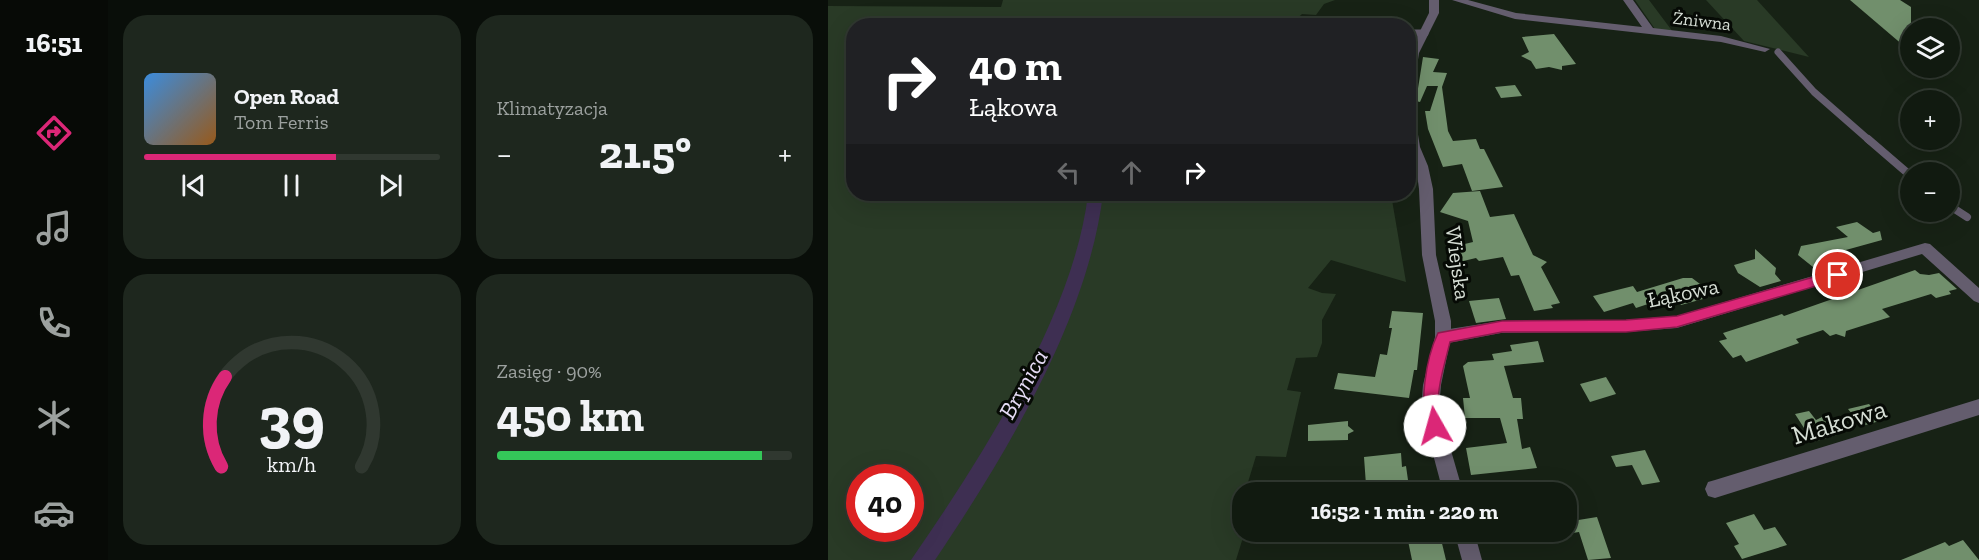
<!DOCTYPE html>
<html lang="pl">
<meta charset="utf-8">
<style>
body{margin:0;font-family:"Zilla Slab",serif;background:#1e271e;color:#f1f3f6;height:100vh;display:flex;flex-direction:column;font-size:22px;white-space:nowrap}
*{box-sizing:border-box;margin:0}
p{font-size:20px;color:#9ca19f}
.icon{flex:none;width:33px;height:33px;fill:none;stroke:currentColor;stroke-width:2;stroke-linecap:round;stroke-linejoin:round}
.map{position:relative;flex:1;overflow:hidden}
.side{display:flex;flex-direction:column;gap:15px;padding:15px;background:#090e09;width:720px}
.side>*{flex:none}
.guide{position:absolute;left:18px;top:18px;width:570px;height:183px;border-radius:24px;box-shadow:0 6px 24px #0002,0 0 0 2px #303830;background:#202124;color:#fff;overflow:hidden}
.tools{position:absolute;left:1072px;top:18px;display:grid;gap:12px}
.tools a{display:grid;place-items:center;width:60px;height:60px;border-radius:50%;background:#111a10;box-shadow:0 6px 24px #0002,0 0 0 2px #303830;font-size:30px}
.speed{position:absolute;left:18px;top:464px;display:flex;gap:12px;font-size:30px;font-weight:700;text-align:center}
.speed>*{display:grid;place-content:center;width:78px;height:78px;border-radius:50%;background:#111a10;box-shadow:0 6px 24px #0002,0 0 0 2px #303830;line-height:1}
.speed .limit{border:9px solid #d22;background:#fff;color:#111}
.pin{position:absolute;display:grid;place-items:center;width:51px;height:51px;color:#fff;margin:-26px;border:3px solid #fff;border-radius:50%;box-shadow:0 2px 6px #0007}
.me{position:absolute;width:66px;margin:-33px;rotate:353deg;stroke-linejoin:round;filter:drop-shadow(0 0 4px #0008)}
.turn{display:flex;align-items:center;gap:21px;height:126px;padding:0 24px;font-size:27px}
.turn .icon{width:78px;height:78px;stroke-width:2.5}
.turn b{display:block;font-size:42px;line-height:51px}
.lanes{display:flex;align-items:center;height:57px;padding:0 24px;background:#0003;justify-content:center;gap:30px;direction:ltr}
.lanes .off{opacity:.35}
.big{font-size:45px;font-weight:700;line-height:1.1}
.side .tile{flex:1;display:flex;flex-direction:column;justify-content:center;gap:9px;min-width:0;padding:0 21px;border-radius:24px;background:#1e271e}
.side .dial{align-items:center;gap:0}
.dial svg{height:156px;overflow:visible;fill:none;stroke:#303830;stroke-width:7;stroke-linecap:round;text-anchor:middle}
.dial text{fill:#f1f3f6;stroke:none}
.song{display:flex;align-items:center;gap:18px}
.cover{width:72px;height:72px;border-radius:9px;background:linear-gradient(135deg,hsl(210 70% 55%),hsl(30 70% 35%))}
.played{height:6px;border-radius:3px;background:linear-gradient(90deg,#db2777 65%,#303830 65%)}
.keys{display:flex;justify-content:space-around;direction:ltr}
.heat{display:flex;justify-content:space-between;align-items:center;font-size:33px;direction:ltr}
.charge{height:9px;border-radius:4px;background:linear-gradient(90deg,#34c759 90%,#303830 0)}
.side .tiles{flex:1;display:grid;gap:15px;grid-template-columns:repeat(2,1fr)}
.trip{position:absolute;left:404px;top:482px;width:345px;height:60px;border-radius:24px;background:#111a10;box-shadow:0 6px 24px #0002,0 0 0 2px #303830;font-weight:700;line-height:60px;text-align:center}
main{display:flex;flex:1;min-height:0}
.dock{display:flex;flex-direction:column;width:108px;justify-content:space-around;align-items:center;background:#070a06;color:#9ca19f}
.dock .icon{width:42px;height:42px}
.dock .current{color:#db2777}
.dock b{font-size:27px;color:#f1f3f6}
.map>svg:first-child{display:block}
.green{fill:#293a26;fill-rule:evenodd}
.water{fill:#3e2f52}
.building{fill:#718f6c}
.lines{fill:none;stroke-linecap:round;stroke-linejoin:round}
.service-far1{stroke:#645d6e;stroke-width:7}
.service{stroke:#645d6e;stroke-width:8}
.minor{fill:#645d6e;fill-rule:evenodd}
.tertiary{fill:#645d6e;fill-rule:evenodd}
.route{fill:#db2777;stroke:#8e194d;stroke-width:1.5}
.labels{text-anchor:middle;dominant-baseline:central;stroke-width:6;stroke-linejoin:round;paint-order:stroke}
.far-street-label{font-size:18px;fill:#d5ddd4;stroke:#060a05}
.street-label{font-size:22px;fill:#d5ddd4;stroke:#060a05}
.water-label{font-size:24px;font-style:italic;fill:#e5dbf5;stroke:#060a05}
.near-street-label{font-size:27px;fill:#d5ddd4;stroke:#060a05}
</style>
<main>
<nav class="dock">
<b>16:51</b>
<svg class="icon current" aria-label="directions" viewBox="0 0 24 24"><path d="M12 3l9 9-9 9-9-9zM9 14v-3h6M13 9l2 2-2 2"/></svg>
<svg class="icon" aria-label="music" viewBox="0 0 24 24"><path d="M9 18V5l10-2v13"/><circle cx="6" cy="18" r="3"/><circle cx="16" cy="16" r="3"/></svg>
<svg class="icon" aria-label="phone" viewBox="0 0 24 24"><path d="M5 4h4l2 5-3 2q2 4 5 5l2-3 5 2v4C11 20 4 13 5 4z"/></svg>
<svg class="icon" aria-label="climate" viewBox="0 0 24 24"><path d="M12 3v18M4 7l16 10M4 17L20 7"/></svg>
<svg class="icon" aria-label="car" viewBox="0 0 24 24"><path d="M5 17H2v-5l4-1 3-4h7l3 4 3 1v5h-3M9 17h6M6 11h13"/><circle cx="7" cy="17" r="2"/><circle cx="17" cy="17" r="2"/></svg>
</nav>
<section class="side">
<div class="tiles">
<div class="tile">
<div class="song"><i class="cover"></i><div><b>Open Road</b><p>Tom Ferris</p></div></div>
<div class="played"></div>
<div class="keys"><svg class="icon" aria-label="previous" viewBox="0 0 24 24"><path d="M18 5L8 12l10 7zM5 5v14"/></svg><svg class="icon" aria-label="pause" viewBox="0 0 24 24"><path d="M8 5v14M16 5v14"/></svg><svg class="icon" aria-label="next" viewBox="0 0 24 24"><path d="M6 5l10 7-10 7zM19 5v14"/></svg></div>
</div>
<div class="tile"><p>Klimatyzacja</p>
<div class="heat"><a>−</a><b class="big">21.5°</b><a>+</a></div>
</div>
<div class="tile dial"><svg viewBox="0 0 100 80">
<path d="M14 69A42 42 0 1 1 86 69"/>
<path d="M14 69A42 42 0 0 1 16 23" stroke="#db2777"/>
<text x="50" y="56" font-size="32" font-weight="700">39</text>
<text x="50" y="72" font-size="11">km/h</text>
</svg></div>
<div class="tile"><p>Zasięg · 90%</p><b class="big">450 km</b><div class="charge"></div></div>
</div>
</section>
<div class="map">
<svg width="1151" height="560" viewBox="0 0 1151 560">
<rect width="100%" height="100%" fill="#172215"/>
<g class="green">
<path d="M175 0H507L496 4 488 15 474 14 462 25 26 26V194H563L578 282 503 260 480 288 494 293 508 294 494 320V343L489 357 468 358 459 390 473 392 458 457 428 456 417 492H414V503L408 523 414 524V531H417L408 560H0V6L173 7ZM32 477H82V528H32Z"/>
<path d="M807 0H821L845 32 827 29Z"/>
<path d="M878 0H929L981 57 916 41Z"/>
</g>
<path class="water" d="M260 194H275C260 319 177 456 107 560H83C152 460 246 315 260 194Z"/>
<g class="building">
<path d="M1022 0H1072L1083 7V52Z"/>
<path d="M726 34 748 64 734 66V70L721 67 708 69 703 61 693 56 701 52 694 37Z"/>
<path d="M595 57 611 59 605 72 619 73 614 87 620 131 625 141 648 139 652 149H656L675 187 644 191 634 164 615 167 600 129 597 111H602L610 86H599L592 102 588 101Z"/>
<path d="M687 85 694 96 673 98 667 87Z"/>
<path d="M652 191 662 217 686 214 705 255 719 262 713 267 732 303 723 305 725 308 706 311 691 275 683 276 675 257 651 261 648 258 627 263 620 248 645 242 640 221 612 212 625 193Z"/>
<path d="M1029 222 1045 233 1052 231 1054 240 1007 253 1013 259 985 267 970 255 973 246 1020 237 1008 227Z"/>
<path d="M927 249 948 268 947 274 953 281 932 287 910 273 906 265 927 259Z"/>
<path d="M1087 270 1092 274 1101 275 1111 273 1129 289 1121 291 1123 294 1108 298 1103 294 1054 309 1062 317 1018 331 1017 337 1008 334 1002 336 995 330 968 339 971 343 918 362 913 355 905 358 891 341 899 339 895 333 954 314 956 316Z"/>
<path d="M855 278H864L872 284 875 288 873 296 875 299 853 305 851 302 846 303 841 297 808 308 805 303 776 312 765 296 805 286 809 292Z"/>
<path d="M671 298 678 319 648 323 641 301Z"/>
<path d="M564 311 595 313 589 370H586L581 398 506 389 510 373 547 377 552 354 559 355 564 328H561Z"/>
<path d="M710 341 716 362 676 366 685 398H693L695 419H689L694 449 702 447 709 468 643 475 638 448 679 443 672 418H637L635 398H642L635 366 640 362 666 360 664 354 684 351 682 345Z"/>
<path d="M778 377 788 394 762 402 752 384Z"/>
<path d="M1041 404 1055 420 1034 426 1020 409Z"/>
<path d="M981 411 988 420 994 417 1009 435 985 442 967 414Z"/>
<path d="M520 421V426L526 431 520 434V440L480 441V425Z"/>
<path d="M817 450 832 482 814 485 804 465 788 467 783 456Z"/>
<path d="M573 453 574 467 578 466 580 480 538 485 536 457Z"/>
<path d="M926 514 936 530 947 527 959 545 914 559 906 546 911 544 898 523Z"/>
<path d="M769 517 783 558 760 560 751 532 738 534V522Z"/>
<path d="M578 531H611L618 560H584Z"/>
<path d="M1135 540 1151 560H1073L1117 542 1121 546Z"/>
</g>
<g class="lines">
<g class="service-far1">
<path d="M580 33H597"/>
<path d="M950 52 986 92 1042 141"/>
</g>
<g class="service">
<path d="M1040 139 1083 176"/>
<path d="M1122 206 1139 217"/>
</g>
<g class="minor">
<path d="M624 0H640L688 13 814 27 795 0H805L825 28 893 36 942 49 937 52 893 42 687 19Z"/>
<path d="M1097 243 1102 244 1151 288V303L1146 301 1094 254 849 328 798 332 673 333 615 344 609 342 607 337 609 332 615 330 673 321 798 320 849 316Z"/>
<path d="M1151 399V415L887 498 880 496 877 489 880 482 887 480Z"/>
</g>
<g class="tertiary">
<path d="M601 0H611V13L591 53 586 86 580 89 581 53 601 13Z"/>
<path d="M580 107 586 110 592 147 600 166 605 189 608 255 623 321V337L613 385 611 409 635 492H615L593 409 595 385 607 337V321L594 255 591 189 588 166 580 149Z"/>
<path d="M626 531H646L654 560H634Z"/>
</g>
</g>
<path class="route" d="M1010 270 1017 275 1015 278 849 327 798 332H674L622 342C617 363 609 387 610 409 611 417 617 423 613 432L607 434 601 432C590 406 598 358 610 333L674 321 798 320 849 316Z"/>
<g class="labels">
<g class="far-street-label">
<text transform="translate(874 21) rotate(7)">Żniwna</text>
</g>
<g class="street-label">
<text transform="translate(630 263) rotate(82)">Wiejska</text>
<text transform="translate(855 293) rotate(-12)">Łąkowa</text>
</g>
<g class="water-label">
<text transform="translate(195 384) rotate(-61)">Brynica</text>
</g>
<g class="near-street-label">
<text transform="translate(1011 422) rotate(-17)">Makowa</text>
</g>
</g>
</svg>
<div class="tools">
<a><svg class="icon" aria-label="layers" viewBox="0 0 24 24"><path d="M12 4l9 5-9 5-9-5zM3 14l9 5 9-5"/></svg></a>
<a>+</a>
<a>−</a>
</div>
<div class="speed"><div class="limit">40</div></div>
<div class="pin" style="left:1010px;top:275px;background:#d93025"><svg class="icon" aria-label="arrive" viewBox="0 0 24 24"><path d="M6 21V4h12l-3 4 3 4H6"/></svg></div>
<svg class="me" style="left:607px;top:426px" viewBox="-20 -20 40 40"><circle r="19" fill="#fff"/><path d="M0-13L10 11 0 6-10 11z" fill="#db2777"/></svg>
<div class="trip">16:52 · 1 min · 220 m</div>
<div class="guide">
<div class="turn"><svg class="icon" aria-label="right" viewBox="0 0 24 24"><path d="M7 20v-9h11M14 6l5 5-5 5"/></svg><div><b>40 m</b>Łąkowa</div></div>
<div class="lanes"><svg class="icon off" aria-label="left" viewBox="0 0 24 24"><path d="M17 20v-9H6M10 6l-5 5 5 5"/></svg><svg class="icon off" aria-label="ahead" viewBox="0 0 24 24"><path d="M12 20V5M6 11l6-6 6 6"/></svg><svg class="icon" aria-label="right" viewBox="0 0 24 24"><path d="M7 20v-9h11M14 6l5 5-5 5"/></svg></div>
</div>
</div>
</main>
